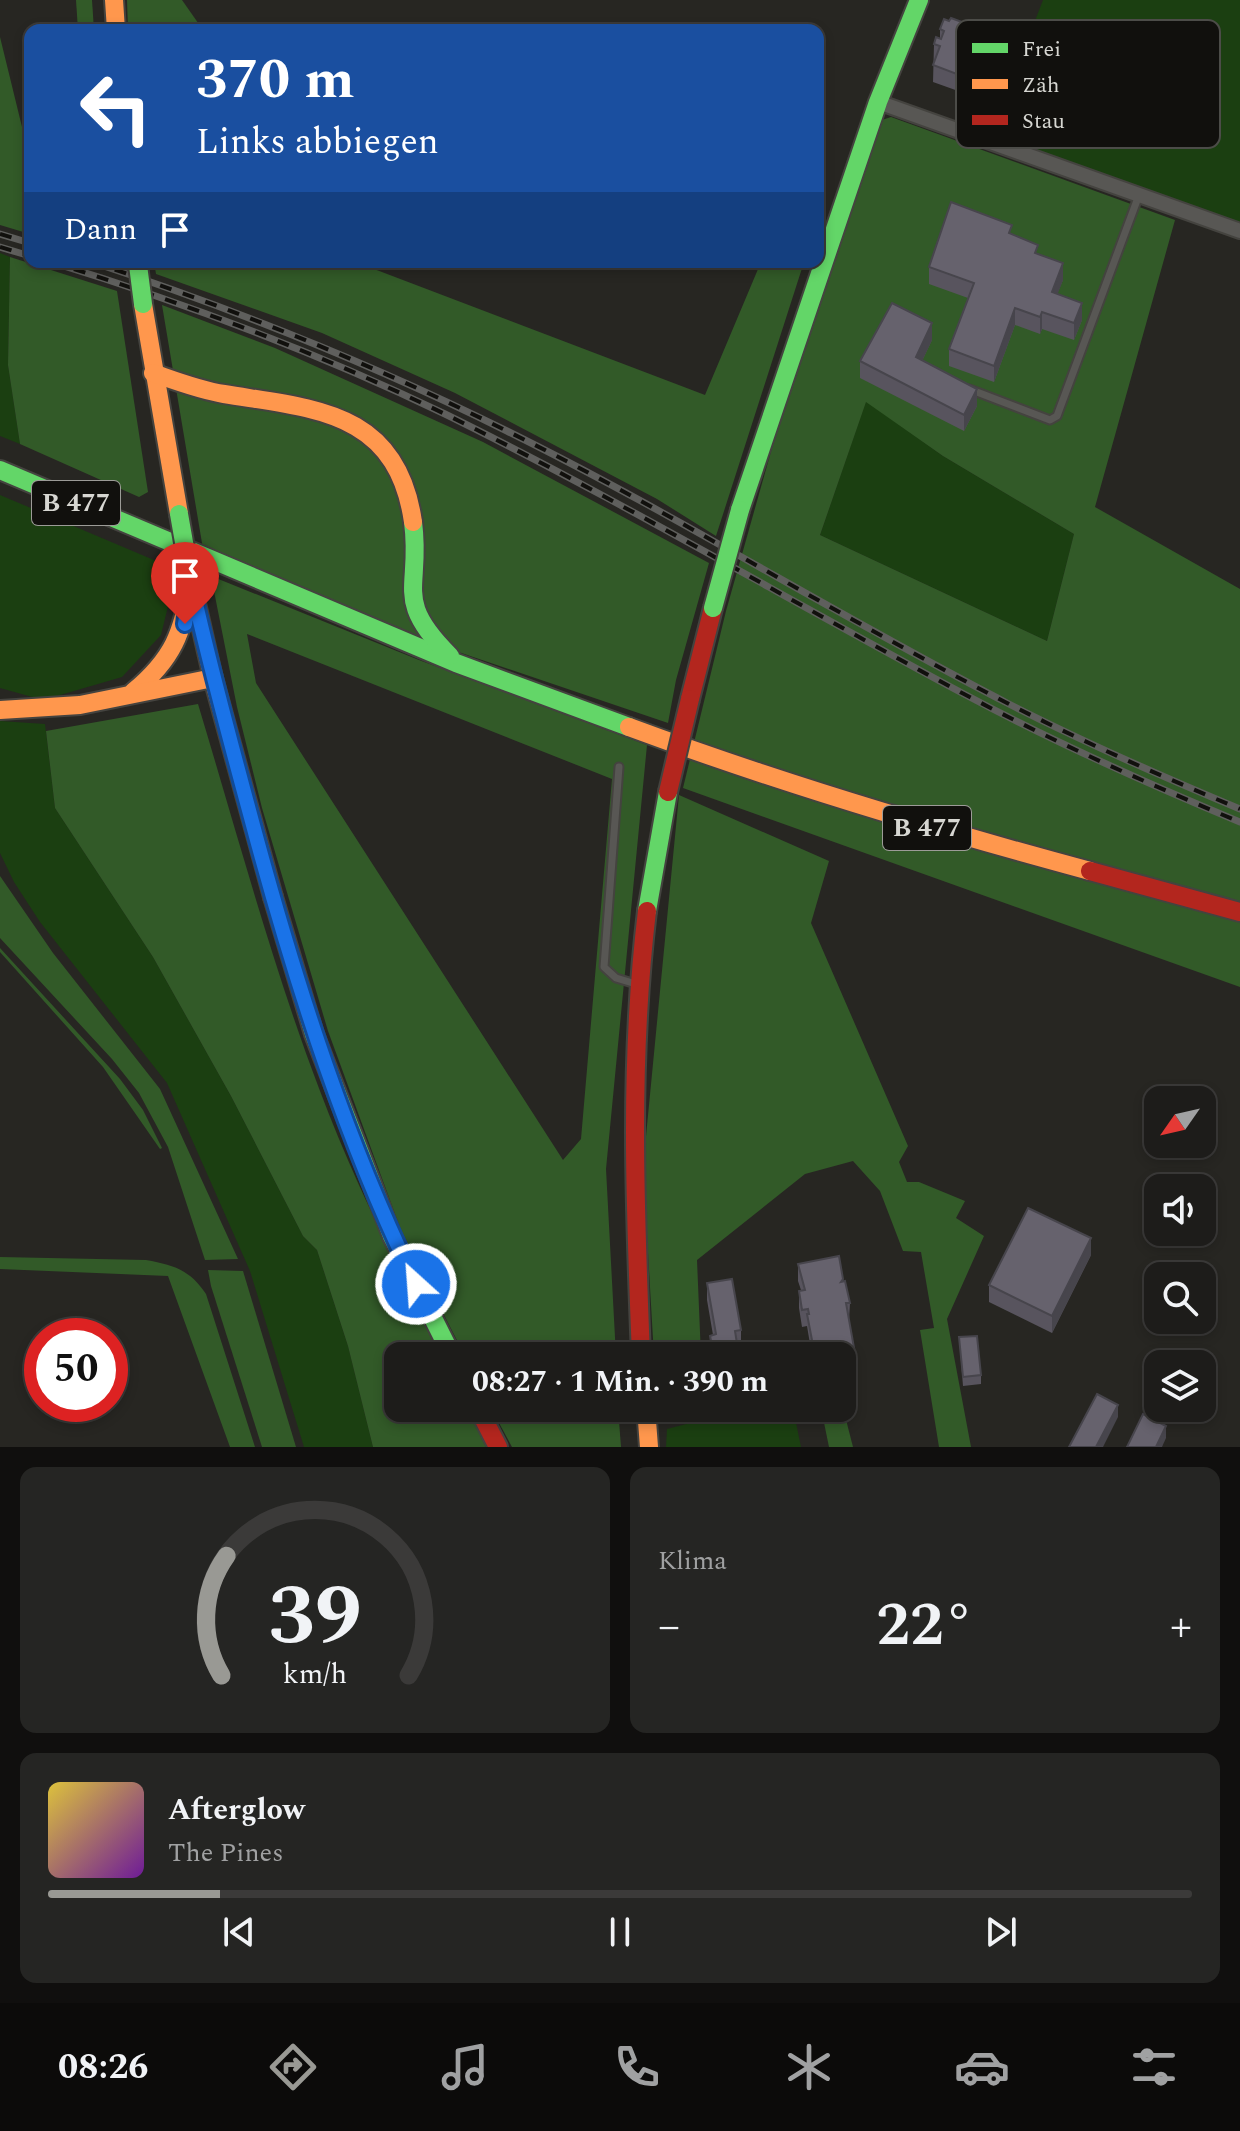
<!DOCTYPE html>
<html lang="de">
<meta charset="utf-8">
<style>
body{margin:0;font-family:Spectral,serif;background:#252523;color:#f1f3f6;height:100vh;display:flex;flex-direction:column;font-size:30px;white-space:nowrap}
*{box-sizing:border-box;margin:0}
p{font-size:26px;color:#a0a1a2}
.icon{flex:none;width:44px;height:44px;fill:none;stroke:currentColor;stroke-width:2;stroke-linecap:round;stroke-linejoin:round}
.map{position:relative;height:1447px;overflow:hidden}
.panel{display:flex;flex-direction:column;gap:20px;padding:20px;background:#100f0e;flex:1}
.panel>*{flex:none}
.guide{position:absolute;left:24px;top:24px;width:800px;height:244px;border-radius:16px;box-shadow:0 4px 12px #0003,0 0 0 2px #3b3a39;background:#1a4fa0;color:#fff;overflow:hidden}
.needle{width:52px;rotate:236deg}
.controls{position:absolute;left:1144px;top:1086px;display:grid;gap:16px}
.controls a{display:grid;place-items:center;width:72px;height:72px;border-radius:16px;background:#1d1c1a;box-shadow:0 4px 12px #0003,0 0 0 2px #3b3a39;font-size:40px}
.speed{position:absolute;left:24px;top:1318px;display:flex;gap:16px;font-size:40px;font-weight:700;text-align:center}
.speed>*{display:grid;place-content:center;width:104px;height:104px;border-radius:50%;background:#1d1c1a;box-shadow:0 4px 12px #0003,0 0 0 2px #3b3a39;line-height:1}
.speed .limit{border:12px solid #d22;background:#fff;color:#111}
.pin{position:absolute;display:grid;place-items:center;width:68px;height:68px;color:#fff;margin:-82px -34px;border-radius:50% 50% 50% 0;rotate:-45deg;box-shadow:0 0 8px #0007}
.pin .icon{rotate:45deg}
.me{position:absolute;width:88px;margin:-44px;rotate:334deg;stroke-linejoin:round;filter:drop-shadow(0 0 6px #0008)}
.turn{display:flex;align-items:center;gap:28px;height:168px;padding:0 40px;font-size:36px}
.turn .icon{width:104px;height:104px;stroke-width:2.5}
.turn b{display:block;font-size:56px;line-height:68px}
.then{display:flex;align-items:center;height:76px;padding:0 40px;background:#0003;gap:16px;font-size:30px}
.big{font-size:60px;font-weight:700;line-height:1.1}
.panel .card{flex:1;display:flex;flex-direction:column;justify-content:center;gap:12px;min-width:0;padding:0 28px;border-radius:16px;background:#252523}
.panel .dial{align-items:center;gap:0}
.dial svg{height:208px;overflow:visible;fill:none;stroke:#3b3a39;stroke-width:7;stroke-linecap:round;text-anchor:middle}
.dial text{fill:#f1f3f6;stroke:none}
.song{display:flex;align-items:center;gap:24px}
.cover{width:96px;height:96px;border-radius:12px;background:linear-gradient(135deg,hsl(50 70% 55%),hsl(280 70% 35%))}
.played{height:8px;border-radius:4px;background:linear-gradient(90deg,#999994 15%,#3b3a39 15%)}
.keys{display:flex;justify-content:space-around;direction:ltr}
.heat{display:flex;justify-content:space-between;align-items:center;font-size:44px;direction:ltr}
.panel .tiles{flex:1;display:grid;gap:20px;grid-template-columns:1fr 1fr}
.card:last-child{grid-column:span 2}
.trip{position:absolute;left:384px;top:1342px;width:472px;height:80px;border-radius:16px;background:#1d1c1a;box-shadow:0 4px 12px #0003,0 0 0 2px #3b3a39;font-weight:700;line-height:80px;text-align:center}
.menu{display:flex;height:128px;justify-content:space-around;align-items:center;background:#0c0b0a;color:#a0a1a2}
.menu .icon{width:56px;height:56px}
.menu .on{color:#999994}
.menu b{font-size:36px;color:#f1f3f6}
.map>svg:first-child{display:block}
.green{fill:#1b3f11}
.forest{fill:#325a28;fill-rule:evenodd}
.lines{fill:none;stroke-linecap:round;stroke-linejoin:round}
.lane-casing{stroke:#44433f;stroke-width:11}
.street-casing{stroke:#44433f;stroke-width:18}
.fast-casing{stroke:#44433f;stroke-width:22}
.slow-casing{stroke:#44433f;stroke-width:22}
.jam-casing{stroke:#44433f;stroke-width:22}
.lane{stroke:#585754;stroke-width:7}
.street{stroke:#585754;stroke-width:14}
.fast{stroke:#63d668;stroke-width:18}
.slow{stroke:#ff974d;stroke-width:18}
.jam{stroke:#b3261e;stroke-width:18}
.rail-casing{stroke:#5f5f5d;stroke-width:7}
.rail{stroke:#11100d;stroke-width:4;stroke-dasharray:12;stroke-linecap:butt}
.fast-bridge-casing{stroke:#44433f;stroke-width:22;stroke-linecap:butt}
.jam-bridge-casing{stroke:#44433f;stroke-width:22;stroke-linecap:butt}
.fast-bridge{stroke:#63d668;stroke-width:18}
.jam-bridge{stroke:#b3261e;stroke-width:18}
.wall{fill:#58545e}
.shaded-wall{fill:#47454c}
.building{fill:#66626d;stroke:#47454c;stroke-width:2}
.route-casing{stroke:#114b97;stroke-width:20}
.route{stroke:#1a73e8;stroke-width:14}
.labels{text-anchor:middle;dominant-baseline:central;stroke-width:8;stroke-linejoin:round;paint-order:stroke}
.shield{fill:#11100d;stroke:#9c9b97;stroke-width:2}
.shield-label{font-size:26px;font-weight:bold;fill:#d7d7d2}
.key{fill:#11100d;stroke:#4c4c48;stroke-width:2}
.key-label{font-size:22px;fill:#d7d7d2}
</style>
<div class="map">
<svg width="1240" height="1447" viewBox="0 0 1240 1447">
<rect width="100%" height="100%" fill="#272622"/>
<g class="green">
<path d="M1043 0H1240V225L990 137Z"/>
<path d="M0 253 10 257 8 365 20 444 0 436Z"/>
<path d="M866 401 943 456 1074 534 1047 641 820 535Z"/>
<path d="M0 495 161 563 170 598 161 635 122 677 43 700 0 688Z"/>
<path d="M0 721 45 724 55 808 153 957 231 1096 303 1236 317 1250 348 1346 373 1447H304L250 1271 167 1083 40 922 14 882 0 853Z"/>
<path d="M748 1408H793L801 1447H666L667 1429Z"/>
</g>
<g class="forest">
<path d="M76 0H92L94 30H78Z"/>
<path d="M127 0H182L203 30H128Z"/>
<path d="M0 37 23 131 30 136V234L0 225Z"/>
<path d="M891 117 1175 220 1095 507 1240 589V987L683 788 726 611 794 370 882 120ZM866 402 943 456 1074 534 1047 641 820 535Z"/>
<path d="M10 257 117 291 148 492 139 497 20 444 8 365Z"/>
<path d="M154 262H369L374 269 705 395 761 262H804L716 536 657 499 455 393 322 333 156 274Z"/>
<path d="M162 305 275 348 483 442 709 563 676 680 668 723 417 638 203 549Z"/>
<path d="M211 576 419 660 647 745 606 1169 616 1356H465L402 1233 328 1031 262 808 237 707ZM247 634 612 779 581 1139 563 1160 256 683Z"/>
<path d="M198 704C237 833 272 965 320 1091 354 1182 399 1269 441 1356H398V1408H467L486 1447H373L348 1346 317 1250 303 1236 231 1096 153 957 55 808 46 731Z"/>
<path d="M679 795 829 861 811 923 908 1146 899 1162 907 1182H919L965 1201 956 1218 984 1236 947 1319 971 1447H939L920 1330 934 1328 921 1252 903 1251 880 1191 853 1161 805 1174 697 1260 701 1356H654L643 1167Z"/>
<path d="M0 876 53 953 160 1089 238 1259 205 1260 168 1147 139 1093 112 1059 0 938Z"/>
<path d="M0 948 120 1079 143 1110 162 1148 160 1149 103 1067 0 952Z"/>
<path d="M0 1257 146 1260C174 1265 190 1270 206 1294L255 1447H230L168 1276 0 1269Z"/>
<path d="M208 1270 243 1271 296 1447H262L211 1286Z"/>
<path d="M491 1408H618L621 1447H512Z"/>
<path d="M821 1408H843L853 1447H829Z"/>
</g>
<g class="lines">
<g class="lane-casing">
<g id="lane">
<path d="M969 389 1050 420 1057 416 1139 195"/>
<path d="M619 767 604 967 616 978 636 984"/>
</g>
</g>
<g class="street-casing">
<path id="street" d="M878 102 1240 231"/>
</g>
<g class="fast-casing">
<g id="fast">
<path d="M0 470 456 663 629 727"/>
<path d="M740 510 878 102 919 0"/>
<path d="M413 522C422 589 392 598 450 656"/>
<path d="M273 897 314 1034 392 1236 452 1356"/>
<path d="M647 911 668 792"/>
</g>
</g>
<g class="slow-casing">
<g id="slow">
<path d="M114 0 116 30"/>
<path d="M143 304 179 514"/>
<path d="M153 373C176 381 199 390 224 394 314 409 397 410 413 522"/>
<path d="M192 586 213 678 273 897"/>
<path d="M133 692C173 659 183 633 191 582"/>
<path d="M0 710 80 705 213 678"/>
<path d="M629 727C780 783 934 829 1090 871"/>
<path d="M646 1408 649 1447"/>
</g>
</g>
<g class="jam-casing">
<g id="jam">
<path d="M690 699 713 608"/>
<path d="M1090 871 1240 912"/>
<path d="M641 1356C635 1206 629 1060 647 911"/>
<path d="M478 1408 498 1447"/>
</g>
</g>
<use href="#lane" class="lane"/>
<use href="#street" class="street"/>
<use href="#fast" class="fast"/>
<use href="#slow" class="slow"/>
<use href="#jam" class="jam"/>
<g class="rail-casing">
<g id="rail">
<path d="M0 234 30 243"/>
<path d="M0 247 30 256"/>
<path d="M51 262C185 303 319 353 445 414 622 501 791 602 964 694 1054 742 1146 783 1240 822"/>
<path d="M92 262C234 309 373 364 507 431 677 515 838 616 1007 703 1083 742 1161 776 1240 809"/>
</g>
</g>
<use href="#rail" class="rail"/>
<g class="fast-bridge-casing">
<g id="fast-bridge">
<path d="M138 265 143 304"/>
<path d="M179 514 191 582"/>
<path d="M713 608 740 510"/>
</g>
</g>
<g class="jam-bridge-casing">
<path id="jam-bridge" d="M668 792 690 699"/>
</g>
<use href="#fast-bridge" class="fast-bridge"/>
<use href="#jam-bridge" class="jam-bridge"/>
</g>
<g class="wall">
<path d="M940 29 992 50 975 97 933 82 934 44 940 38Z"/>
<path d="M1012 235 1038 254 1063 280 1057 294 1082 320 1074 340 1042 329 1040 334 1015 325 994 382 949 366V349L968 298 929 284V267Z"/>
<path d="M932 340 922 361 977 406 964 431 860 378V361Z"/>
<path d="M1091 1255 1052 1333 989 1302V1285Z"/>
<path d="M798 1264 843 1281 850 1303 849 1320 856 1359V1376L842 1378V1356H812L807 1326 802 1327 799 1308V1291L801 1290 798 1281Z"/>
<path d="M707 1283 741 1330V1347H738L739 1356H709L710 1336 713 1335 707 1300Z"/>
<path d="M959 1337 981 1375V1384L963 1386Z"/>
</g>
<g class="shaded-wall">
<path d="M992 33V50L975 97V81Z"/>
<path d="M1063 263V280L1052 309V292Z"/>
<path d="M1082 303V320L1074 340V323Z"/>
<path d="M1015 308V325L994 382V366Z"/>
<path d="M1042 312V329L1040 334V317Z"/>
<path d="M932 323V340L916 374V357Z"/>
<path d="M977 389V406L964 431V415Z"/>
<path d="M1091 1238V1255L1052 1333V1316Z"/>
<path d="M1118 1405V1417L1103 1447H1096Z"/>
<path d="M1166 1426V1438L1162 1447H1156Z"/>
</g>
<g class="building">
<path d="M951 18 992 33 975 81 933 65 940 46 934 44 936 37 941 39 944 31 940 29 944 19 949 21Z"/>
<path d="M951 202 1012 225 1009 233 1038 245 1035 253 1063 263 1052 292 1082 303 1074 323 1042 312 1040 317 1015 308 994 366 949 349 974 283 929 267Z"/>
<path d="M892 303 932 323 916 357 977 389 964 415 860 361Z"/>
<path d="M1028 1208 1091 1238 1052 1316 989 1285Z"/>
<path d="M839 1256 843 1279 841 1282 845 1281 850 1303H846L856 1359 842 1362V1356H815L807 1314H809L808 1309 802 1310 799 1291 805 1290 798 1264Z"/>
<path d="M732 1279 741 1330 735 1331 739 1356H711L709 1345H712L710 1336 716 1334 707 1283Z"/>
<path d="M977 1336 981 1375 963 1377 959 1337Z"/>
<path d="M1097 1394 1118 1405 1096 1447H1069Z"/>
<path d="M1143 1414 1166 1426 1156 1447H1127Z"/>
</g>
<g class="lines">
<g class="route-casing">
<path id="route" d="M185 624 191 582C210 669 234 754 257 840 298 990 347 1144 416 1284"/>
</g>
<use href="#route" class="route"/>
</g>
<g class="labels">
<g class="shield">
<rect x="32" y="481" width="88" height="44" rx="6"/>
<rect x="883" y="806" width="88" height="44" rx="6"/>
</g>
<g class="shield-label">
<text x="76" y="503">B 477</text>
<text x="927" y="828">B 477</text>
</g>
</g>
<rect x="956" y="20" width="264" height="128" rx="12" class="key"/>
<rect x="972" y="43" width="36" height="10" fill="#63d668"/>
<rect x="972" y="79" width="36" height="10" fill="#ff974d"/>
<rect x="972" y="115" width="36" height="10" fill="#b3261e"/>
<g class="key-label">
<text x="1022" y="56">Frei</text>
<text x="1022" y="92">Zäh</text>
<text x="1022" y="128">Stau</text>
</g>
</svg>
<div class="controls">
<a><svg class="needle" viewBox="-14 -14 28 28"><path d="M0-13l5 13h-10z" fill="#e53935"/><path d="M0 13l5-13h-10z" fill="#a0a1a2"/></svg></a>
<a><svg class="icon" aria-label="sound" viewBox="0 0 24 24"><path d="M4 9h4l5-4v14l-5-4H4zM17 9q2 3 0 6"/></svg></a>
<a><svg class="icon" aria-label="search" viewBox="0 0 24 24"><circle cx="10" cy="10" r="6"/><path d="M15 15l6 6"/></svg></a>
<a><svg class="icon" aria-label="layers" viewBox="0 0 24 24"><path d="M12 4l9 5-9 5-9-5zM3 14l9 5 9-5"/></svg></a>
</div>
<div class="speed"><div class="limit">50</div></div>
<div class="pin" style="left:185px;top:624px;background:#d93025"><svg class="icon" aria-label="arrive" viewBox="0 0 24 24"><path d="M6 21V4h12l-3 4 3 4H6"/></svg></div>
<svg class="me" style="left:416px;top:1284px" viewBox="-20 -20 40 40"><circle r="17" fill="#1a73e8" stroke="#fff" stroke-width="3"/><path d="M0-11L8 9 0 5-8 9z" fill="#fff"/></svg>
<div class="trip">08:27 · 1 Min. · 390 m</div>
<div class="guide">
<div class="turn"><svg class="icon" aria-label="left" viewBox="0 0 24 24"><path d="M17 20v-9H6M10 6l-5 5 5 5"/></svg><div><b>370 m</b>Links abbiegen</div></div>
<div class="then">Dann<svg class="icon" aria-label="arrive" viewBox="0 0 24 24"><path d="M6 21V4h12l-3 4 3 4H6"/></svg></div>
</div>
</div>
<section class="panel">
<div class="tiles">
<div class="card dial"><svg viewBox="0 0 100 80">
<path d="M14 69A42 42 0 1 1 86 69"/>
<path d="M14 69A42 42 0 0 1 16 23" stroke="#999994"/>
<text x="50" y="56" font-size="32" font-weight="700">39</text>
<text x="50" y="72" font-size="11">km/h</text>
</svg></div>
<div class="card"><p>Klima</p>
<div class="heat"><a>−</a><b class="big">22°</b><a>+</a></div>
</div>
<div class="card">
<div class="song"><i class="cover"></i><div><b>Afterglow</b><p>The Pines</p></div></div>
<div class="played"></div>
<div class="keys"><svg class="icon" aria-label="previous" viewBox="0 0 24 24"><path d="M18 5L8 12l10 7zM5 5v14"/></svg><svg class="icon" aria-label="pause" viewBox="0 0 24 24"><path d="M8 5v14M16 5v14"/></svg><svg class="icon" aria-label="next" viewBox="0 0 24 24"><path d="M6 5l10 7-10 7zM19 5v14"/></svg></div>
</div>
</div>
</section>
<nav class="menu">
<b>08:26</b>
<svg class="icon on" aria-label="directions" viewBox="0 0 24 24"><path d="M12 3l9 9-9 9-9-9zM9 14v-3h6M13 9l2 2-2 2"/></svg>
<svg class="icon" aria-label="music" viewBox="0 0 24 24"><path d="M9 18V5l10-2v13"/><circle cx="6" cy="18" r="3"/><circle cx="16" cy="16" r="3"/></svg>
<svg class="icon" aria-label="phone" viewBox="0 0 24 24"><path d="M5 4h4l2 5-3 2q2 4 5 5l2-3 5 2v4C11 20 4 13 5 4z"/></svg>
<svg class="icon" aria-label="climate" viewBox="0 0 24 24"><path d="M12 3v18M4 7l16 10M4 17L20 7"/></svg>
<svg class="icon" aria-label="car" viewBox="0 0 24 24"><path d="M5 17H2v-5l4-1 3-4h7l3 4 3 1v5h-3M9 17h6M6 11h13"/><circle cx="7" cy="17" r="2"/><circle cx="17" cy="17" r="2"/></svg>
<svg class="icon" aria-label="filters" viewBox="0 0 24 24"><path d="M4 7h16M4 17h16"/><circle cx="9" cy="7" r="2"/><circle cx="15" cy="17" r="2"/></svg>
</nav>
